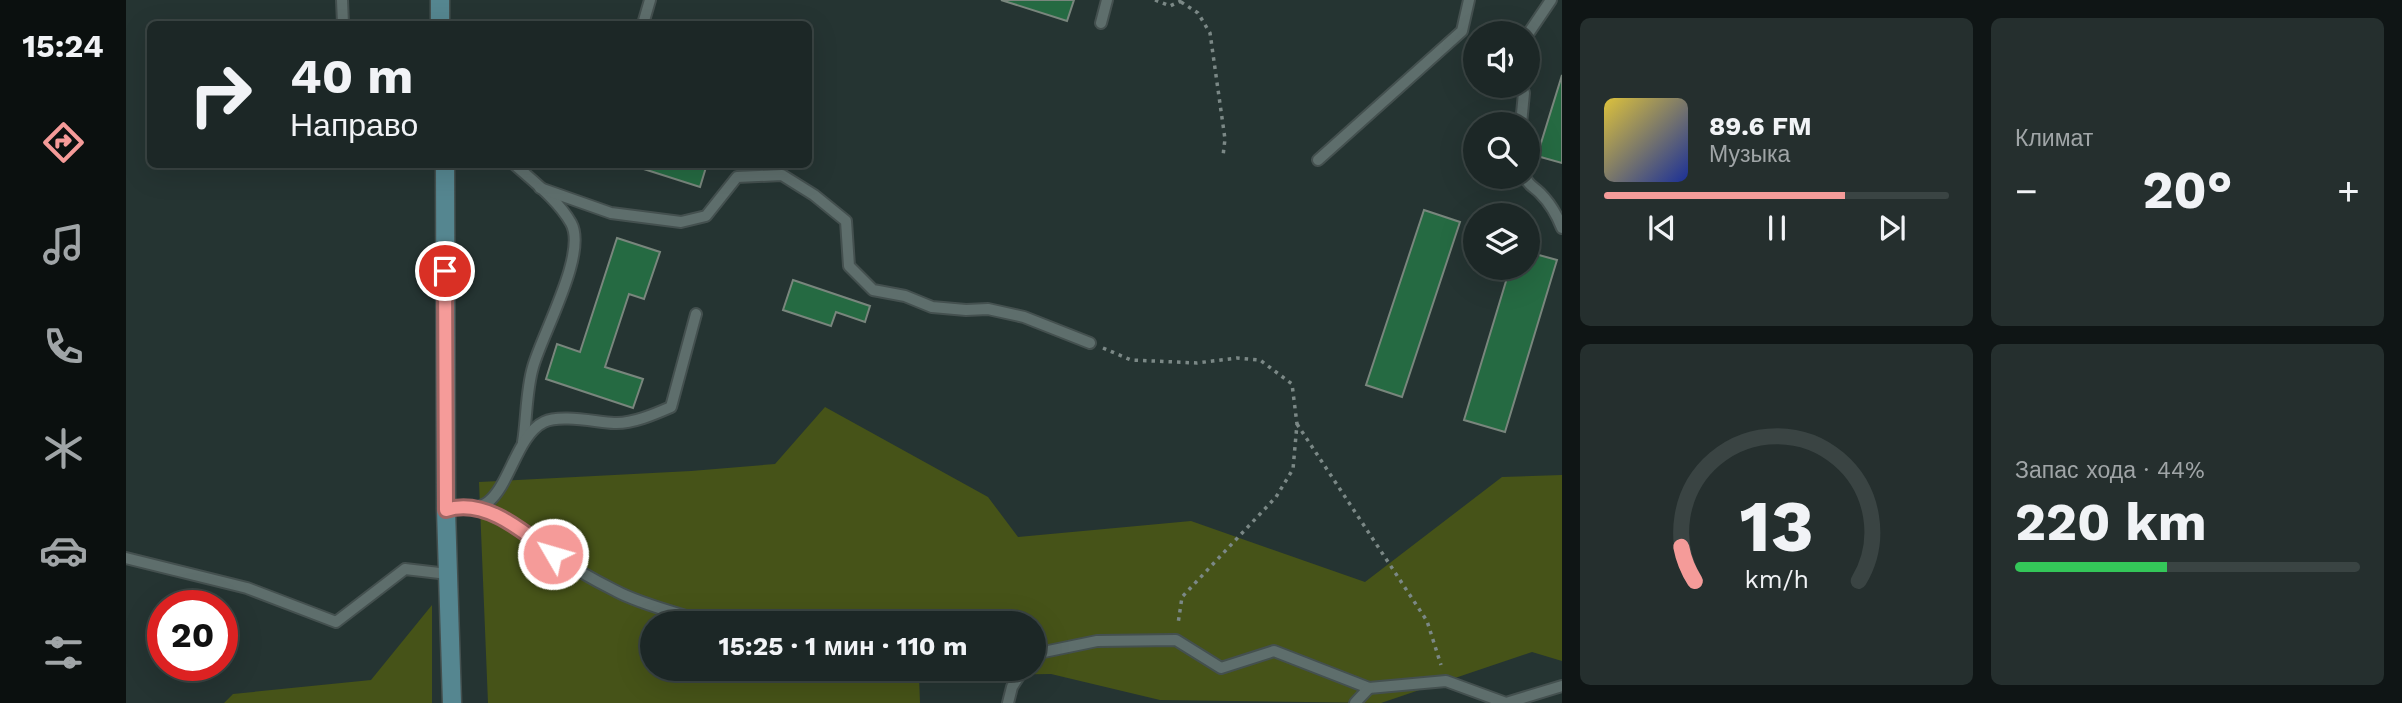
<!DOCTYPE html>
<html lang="ru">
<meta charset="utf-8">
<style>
body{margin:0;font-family:"Work Sans",sans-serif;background:#252f2e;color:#f1f3f6;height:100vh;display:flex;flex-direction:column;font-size:26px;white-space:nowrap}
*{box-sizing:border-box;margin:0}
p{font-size:23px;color:#a0a5a7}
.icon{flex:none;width:38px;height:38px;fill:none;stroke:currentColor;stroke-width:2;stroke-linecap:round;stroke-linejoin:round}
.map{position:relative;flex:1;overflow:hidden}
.side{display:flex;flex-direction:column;gap:18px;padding:18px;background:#0f1515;width:840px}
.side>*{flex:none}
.hud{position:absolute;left:21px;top:21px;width:665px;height:147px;border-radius:10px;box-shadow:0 7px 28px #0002,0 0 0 2px #3a4443;background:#1c2726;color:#f1f3f6;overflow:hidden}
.buttons{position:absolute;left:1337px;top:21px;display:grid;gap:14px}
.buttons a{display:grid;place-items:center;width:77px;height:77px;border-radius:50%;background:#1c2726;box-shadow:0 7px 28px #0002,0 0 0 2px #3a4443;font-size:35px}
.speed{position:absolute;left:21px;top:590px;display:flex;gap:14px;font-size:35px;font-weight:700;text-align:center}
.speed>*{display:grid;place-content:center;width:91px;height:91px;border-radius:50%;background:#1c2726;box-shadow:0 7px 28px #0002,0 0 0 2px #3a4443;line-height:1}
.speed .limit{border:10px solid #d22;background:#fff;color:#111}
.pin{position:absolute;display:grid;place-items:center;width:60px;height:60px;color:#fff;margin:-30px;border:4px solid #fff;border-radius:50%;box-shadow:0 2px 7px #0007}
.me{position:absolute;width:77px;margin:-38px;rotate:308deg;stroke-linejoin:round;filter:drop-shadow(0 0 5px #0008)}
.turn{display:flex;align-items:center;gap:24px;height:147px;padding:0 28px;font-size:32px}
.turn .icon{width:91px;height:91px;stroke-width:2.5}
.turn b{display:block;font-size:49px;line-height:60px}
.big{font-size:52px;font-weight:700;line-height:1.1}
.side .tile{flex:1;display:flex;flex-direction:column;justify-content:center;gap:10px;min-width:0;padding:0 24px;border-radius:10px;background:#252f2e}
.side .dial{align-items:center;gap:0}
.dial svg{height:182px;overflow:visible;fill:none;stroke:#3a4443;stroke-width:7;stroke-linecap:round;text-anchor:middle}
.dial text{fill:#f1f3f6;stroke:none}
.song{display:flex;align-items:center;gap:21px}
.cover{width:84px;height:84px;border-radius:10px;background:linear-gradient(135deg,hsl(50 70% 55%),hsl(230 70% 35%))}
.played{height:7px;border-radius:4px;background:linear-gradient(90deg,#f59b99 70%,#3a4443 70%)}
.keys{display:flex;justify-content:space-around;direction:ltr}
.heat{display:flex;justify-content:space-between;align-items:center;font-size:38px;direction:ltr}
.charge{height:10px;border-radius:5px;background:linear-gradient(90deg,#34c759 44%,#3a4443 0)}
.side .tiles{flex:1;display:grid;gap:18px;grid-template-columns:repeat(2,1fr)}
.trip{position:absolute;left:514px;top:611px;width:406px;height:70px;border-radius:35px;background:#1c2726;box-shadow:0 7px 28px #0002,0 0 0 2px #3a4443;font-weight:700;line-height:70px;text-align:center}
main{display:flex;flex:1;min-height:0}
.tabs{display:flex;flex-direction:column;width:126px;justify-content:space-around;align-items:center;background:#0b100f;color:#a0a5a7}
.tabs .icon{width:49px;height:49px}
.tabs .on{color:#f59b99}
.tabs b{font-size:32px;color:#f1f3f6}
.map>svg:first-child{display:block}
.green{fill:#465318;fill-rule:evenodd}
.building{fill:#256a42;stroke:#79867d;stroke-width:2}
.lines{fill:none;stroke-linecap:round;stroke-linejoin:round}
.lane-casing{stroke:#44504f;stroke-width:14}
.secondary-casing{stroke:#44504f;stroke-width:21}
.path{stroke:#7b8886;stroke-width:3.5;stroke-dasharray:3.5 5;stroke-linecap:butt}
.lane{stroke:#5e6e6c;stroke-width:10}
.secondary{stroke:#558690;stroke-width:18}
.route-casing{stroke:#9f6563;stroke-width:18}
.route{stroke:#f59b99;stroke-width:12}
</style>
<main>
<nav class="tabs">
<b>15:24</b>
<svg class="icon on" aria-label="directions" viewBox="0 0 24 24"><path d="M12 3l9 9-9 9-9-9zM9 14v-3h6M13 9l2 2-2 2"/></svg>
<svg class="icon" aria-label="music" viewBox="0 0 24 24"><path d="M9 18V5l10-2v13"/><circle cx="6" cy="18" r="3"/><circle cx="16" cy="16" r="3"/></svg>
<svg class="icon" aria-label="phone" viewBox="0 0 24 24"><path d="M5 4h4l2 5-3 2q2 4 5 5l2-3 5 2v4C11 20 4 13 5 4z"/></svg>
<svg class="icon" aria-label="climate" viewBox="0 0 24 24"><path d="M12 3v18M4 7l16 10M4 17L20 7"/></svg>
<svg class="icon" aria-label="car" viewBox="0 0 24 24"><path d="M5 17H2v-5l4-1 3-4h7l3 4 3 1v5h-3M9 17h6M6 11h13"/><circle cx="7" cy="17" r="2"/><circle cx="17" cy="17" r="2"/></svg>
<svg class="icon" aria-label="filters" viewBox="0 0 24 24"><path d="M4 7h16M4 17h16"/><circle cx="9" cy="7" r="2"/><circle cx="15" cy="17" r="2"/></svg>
</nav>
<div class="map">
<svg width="1436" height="703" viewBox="0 0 1436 703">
<rect width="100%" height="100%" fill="#253432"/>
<g class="green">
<path d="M699 407 862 497 892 537 1065 521 1239 582 1376 477 1436 475V661L1406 652 1255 703 1034 700 925 674 793 676 794 703H362L353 482 565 471 649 464ZM527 623H908V668H527Z"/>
<path d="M306 605V703H98L107 694 245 680Z"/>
</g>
<g class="building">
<path d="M875 0H948L941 21Z"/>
<path d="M1436 75V163L1411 156Z"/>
<path d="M502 164H581L574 187Z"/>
<path d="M1298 210 1334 222 1276 397 1240 385Z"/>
<path d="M491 238 534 252 518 299 503 294 479 367 517 379 507 408 420 379 431 344 454 352Z"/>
<path d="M1402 252 1431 260 1379 432 1338 420 1384 268H1402Z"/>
<path d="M667 280 744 306 739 322 710 312 705 326 657 310Z"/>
</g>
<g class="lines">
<g class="lane-casing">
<g id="lane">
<path d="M216 0 217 24"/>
<path d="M975 23 981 0"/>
<path d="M517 24 524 0"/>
<path d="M1402 34 1425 0"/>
<path d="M1395 124 1398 93 1396 86"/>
<path d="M1192 160 1336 31 1343 0"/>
<path d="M388 164C407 181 432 200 445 223 462 253 416 334 407 367 400 391 401 417 397 442"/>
<path d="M1399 177C1402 185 1408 187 1414 193 1424 203 1431 215 1436 228"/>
<path d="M414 188 485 213 555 222 580 216 611 177 656 175 688 195 720 221 723 266 747 290 779 296 806 307 840 310 862 309 898 317 964 343"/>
<path d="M320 510C360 497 395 531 425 553 445 567 468 580 490 591 516 605 553 613 581 623"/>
<path d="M347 510C352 507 358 505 362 502 384 485 391 435 418 422 434 414 470 422 488 423 506 424 529 414 545 407L570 314"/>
<path d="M0 558 121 588 210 622 279 569 322 574"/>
<path d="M908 654 971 641 1050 640 1095 668 1148 651 1243 688 1320 681 1380 703 1436 686"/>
<path d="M882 703 886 687 898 668"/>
<path d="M1229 703 1243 688"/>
</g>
</g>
<g class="secondary-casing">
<g id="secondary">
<path d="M314 0V24"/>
<path d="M319 164 320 510 326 703"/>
</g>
</g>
<g class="path">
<path d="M1029 0 1044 6 1057 0"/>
<path d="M1055 2 1072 13 1084 33 1099 139 1097 156"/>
<path d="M977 348 1005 360 1071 363 1111 358 1134 360 1166 384 1171 424 1167 469 1150 497 1056 597 1052 624"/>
<path d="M1171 424 1301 621 1315 665"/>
</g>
<use href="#lane" class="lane"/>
<use href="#secondary" class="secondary"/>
</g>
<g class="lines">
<g class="route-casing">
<path id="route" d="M319 271 320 510C359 497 398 532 427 554"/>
</g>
<use href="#route" class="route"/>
</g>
</svg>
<div class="buttons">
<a><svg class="icon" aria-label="sound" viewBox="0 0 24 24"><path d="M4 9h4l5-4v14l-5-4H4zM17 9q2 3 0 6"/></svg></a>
<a><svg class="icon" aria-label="search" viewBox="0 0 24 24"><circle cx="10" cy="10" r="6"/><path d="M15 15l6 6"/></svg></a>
<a><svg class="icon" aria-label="layers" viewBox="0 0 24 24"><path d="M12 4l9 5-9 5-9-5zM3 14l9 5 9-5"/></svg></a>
</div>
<div class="speed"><div class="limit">20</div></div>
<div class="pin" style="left:319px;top:271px;background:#d93025"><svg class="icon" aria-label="arrive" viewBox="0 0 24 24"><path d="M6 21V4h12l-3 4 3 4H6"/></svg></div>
<svg class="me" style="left:427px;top:554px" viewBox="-20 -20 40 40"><circle r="17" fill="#f59b99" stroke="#fff" stroke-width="3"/><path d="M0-11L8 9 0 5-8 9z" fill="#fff"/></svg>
<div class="trip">15:25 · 1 мин · 110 m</div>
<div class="hud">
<div class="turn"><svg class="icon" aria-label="right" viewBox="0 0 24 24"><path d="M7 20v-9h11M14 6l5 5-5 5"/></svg><div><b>40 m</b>Направо</div></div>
</div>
</div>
<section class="side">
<div class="tiles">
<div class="tile">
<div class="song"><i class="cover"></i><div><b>89.6 FM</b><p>Музыка</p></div></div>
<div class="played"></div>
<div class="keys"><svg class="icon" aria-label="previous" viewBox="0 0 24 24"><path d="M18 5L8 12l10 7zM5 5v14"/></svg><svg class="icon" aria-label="pause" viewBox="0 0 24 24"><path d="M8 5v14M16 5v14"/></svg><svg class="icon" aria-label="next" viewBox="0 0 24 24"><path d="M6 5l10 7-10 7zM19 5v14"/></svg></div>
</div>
<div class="tile"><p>Климат</p>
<div class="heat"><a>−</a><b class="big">20°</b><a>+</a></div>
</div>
<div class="tile dial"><svg viewBox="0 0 100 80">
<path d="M14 69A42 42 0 1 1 86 69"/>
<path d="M14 69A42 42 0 0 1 8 54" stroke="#f59b99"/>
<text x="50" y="56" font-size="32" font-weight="700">13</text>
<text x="50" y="72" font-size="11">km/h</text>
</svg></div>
<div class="tile"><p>Запас хода · 44%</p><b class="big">220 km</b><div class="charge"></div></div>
</div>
</section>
</main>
